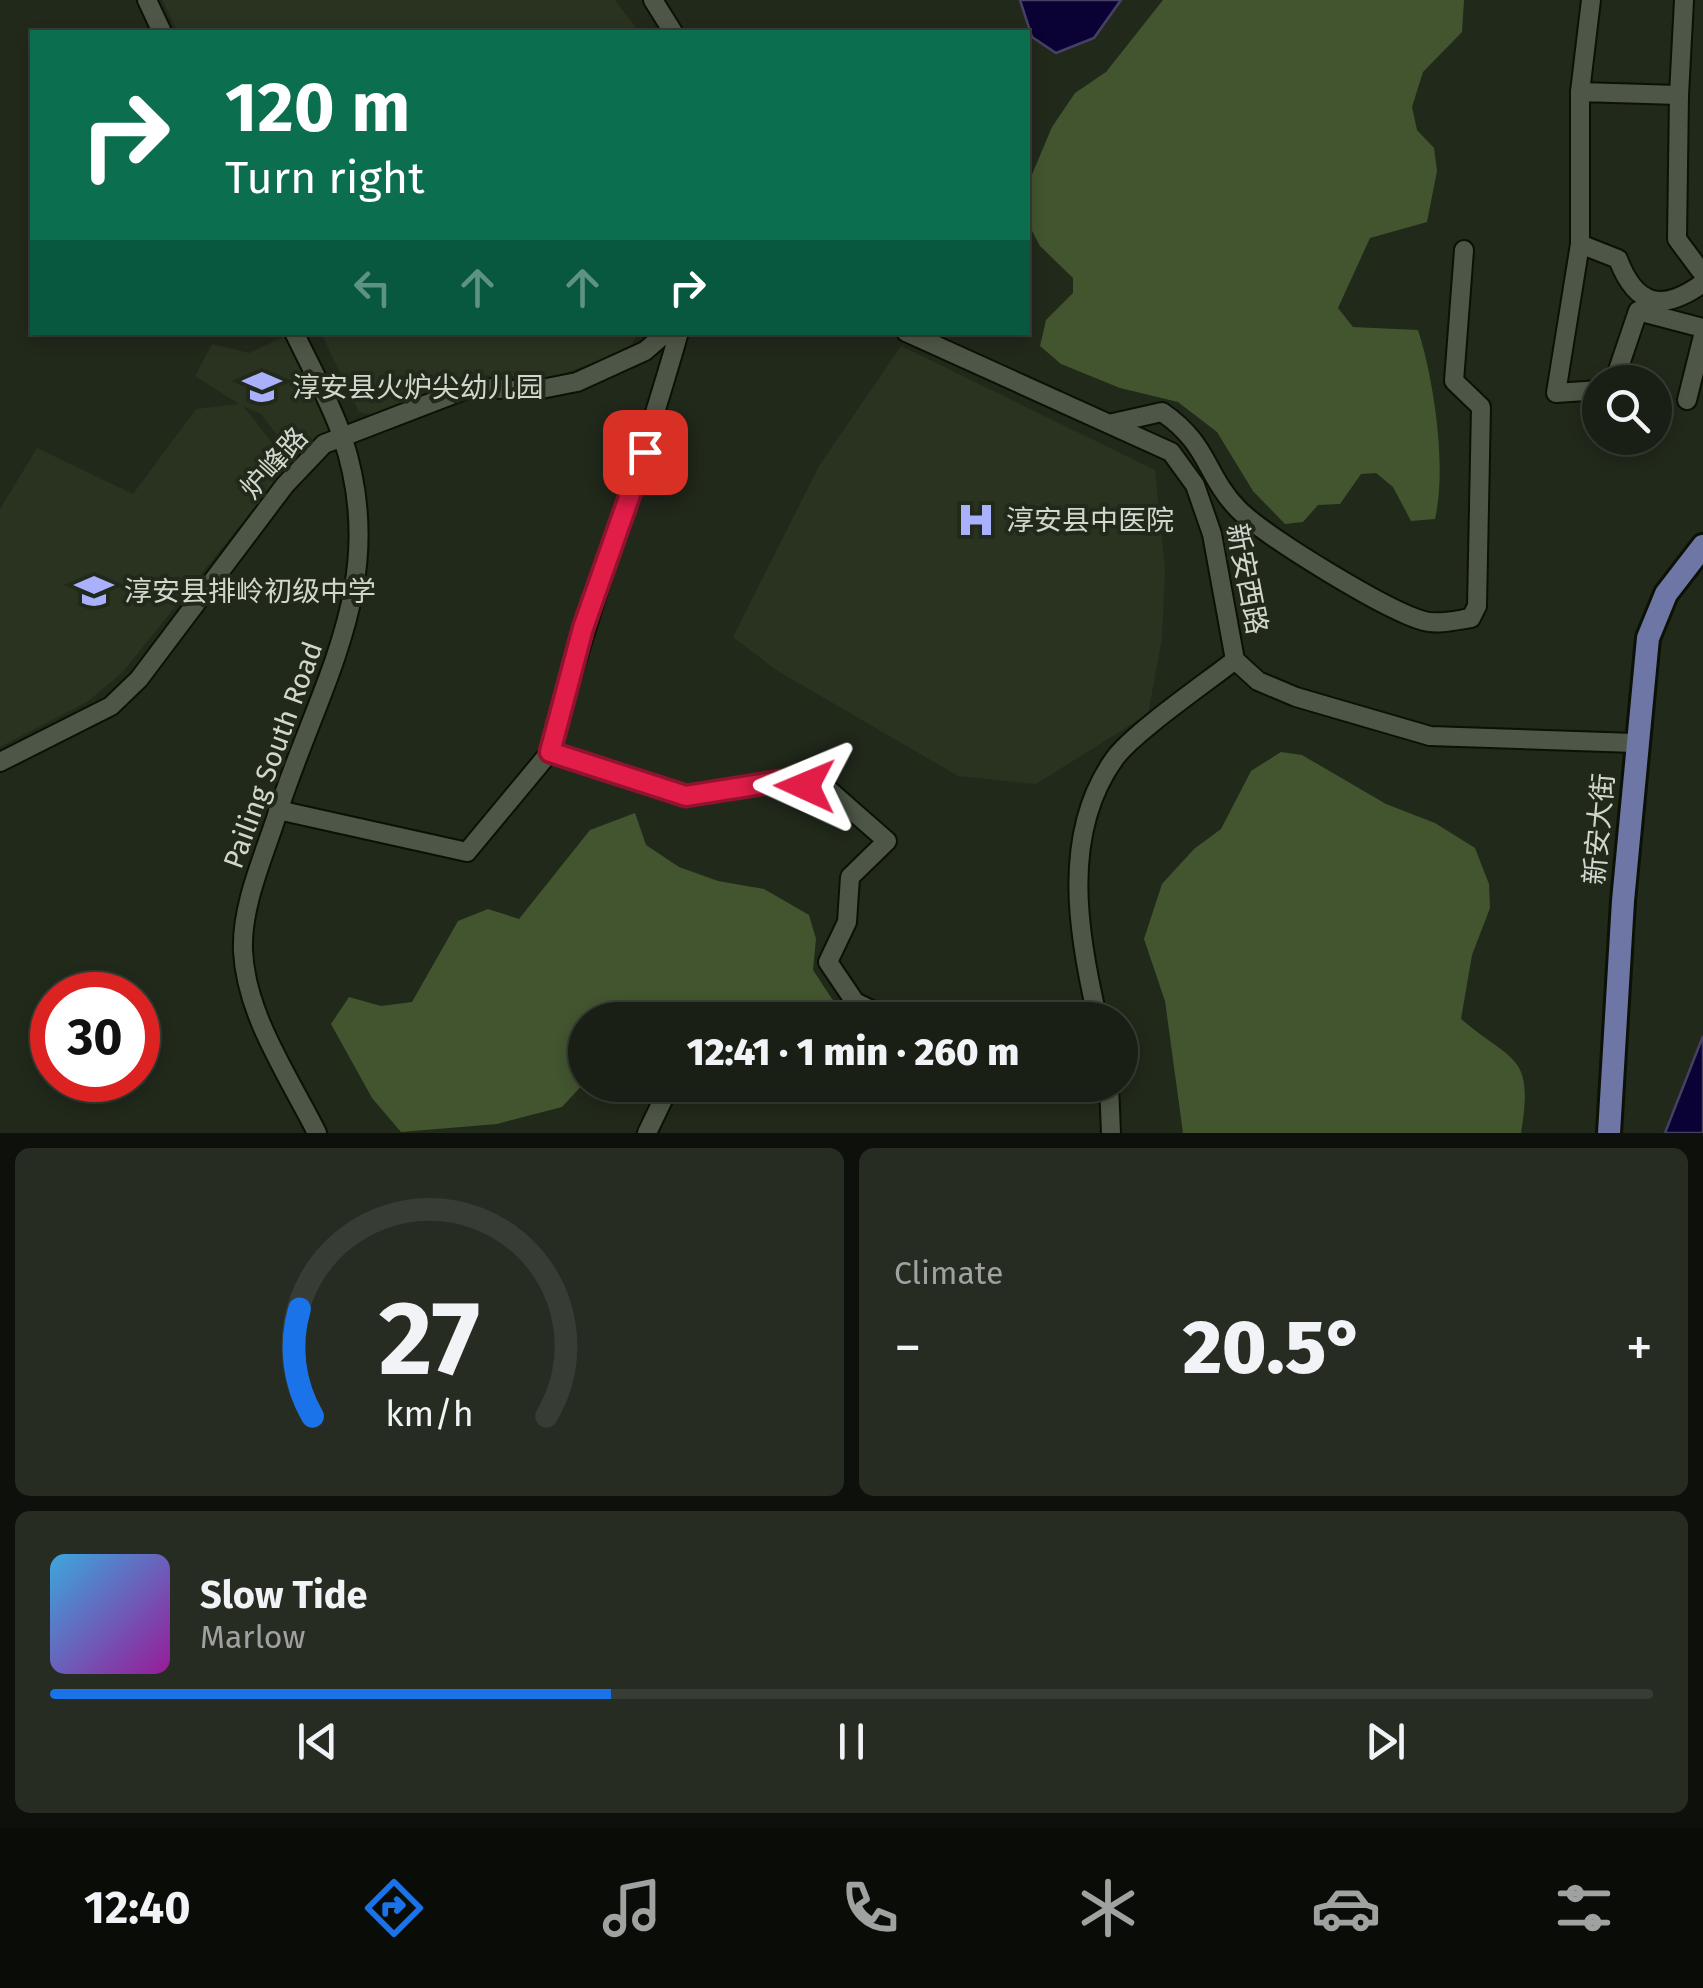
<!DOCTYPE html>
<meta charset="utf-8">
<style>
body{margin:0;font-family:"Fira Sans","Noto Sans SC",sans-serif;background:#262c22;color:#f1f3f6;height:100vh;display:flex;flex-direction:column;font-size:38px;white-space:nowrap}
*{box-sizing:border-box;margin:0}
p{font-size:32px;color:#9fa2a0}
.icon{flex:none;width:55px;height:55px;fill:none;stroke:currentColor;stroke-width:2;stroke-linecap:round;stroke-linejoin:round}
.map{position:relative;height:1133px;overflow:hidden}
.sheet{display:flex;flex-direction:column;gap:15px;padding:15px;background:#0e110b;flex:1}
.sheet>*{flex:none}
.guide{position:absolute;left:30px;top:30px;width:1000px;height:305px;border-radius:0px;box-shadow:0 5px 15px #0003,0 0 0 2px #373d34;background:#0b6e4f;color:#fff;overflow:hidden}
.tools{position:absolute;left:1582px;top:365px;display:grid;gap:20px}
.tools a{display:grid;place-items:center;width:90px;height:90px;border-radius:50%;background:#191f14;box-shadow:0 5px 15px #0003,0 0 0 2px #373d34;font-size:50px}
.speed{position:absolute;left:30px;top:972px;display:flex;gap:20px;font-size:50px;font-weight:700;text-align:center}
.speed>*{display:grid;place-content:center;width:130px;height:130px;border-radius:50%;background:#191f14;box-shadow:0 5px 15px #0003,0 0 0 2px #373d34;line-height:1}
.speed .limit{border:15px solid #d22;background:#fff;color:#111}
.pin{position:absolute;display:grid;place-items:center;width:85px;height:85px;color:#fff;margin:-42px;border-radius:20px;box-shadow:0 5px 15px #0006}
.me{position:absolute;width:110px;margin:-55px;rotate:271deg;stroke-linejoin:round;filter:drop-shadow(0 0 8px #0008)}
.turn{display:flex;align-items:center;gap:35px;height:210px;padding:0 30px;font-size:45px}
.turn .icon{width:130px;height:130px;stroke-width:2.5}
.turn b{display:block;font-size:70px;line-height:85px}
.lanes{display:flex;align-items:center;height:95px;padding:0 30px;background:#0003;justify-content:center;gap:50px;direction:ltr}
.lanes .off{opacity:.35}
.big{font-size:75px;font-weight:800;line-height:1.1}
.sheet .widget{flex:1;display:flex;flex-direction:column;justify-content:center;gap:15px;min-width:0;padding:0 35px;border-radius:15px;background:#262c22}
.sheet .dial{align-items:center;gap:0}
.dial svg{height:260px;overflow:visible;fill:none;stroke:#373d34;stroke-width:7;stroke-linecap:round;text-anchor:middle}
.dial text{fill:#f1f3f6;stroke:none}
.song{display:flex;align-items:center;gap:30px}
.cover{width:120px;height:120px;border-radius:15px;background:linear-gradient(135deg,hsl(200 70% 55%),hsl(300 70% 35%))}
.played{height:10px;border-radius:5px;background:linear-gradient(90deg,#1a73e8 35%,#373d34 35%)}
.keys{display:flex;justify-content:space-around;direction:ltr}
.heat{display:flex;justify-content:space-between;align-items:center;font-size:55px;direction:ltr}
.sheet .tiles{flex:1;display:grid;gap:15px;grid-template-columns:1fr 1fr}
.widget:last-child{grid-column:span 2}
.trip{position:absolute;left:568px;top:1002px;width:570px;height:100px;border-radius:50px;background:#191f14;box-shadow:0 5px 15px #0003,0 0 0 2px #373d34;font-weight:800;line-height:100px;text-align:center}
.dock{display:flex;height:160px;justify-content:space-around;align-items:center;background:#0a0c08;color:#9fa2a0}
.dock .icon{width:70px;height:70px}
.dock .selected{color:#1a73e8}
.dock b{font-size:45px;color:#f1f3f6}
.map>svg:first-child{display:block}
.built{fill:#293320}
.green{fill:#42552f}
.water{fill:#0a0134;stroke:#464162;stroke-width:2.5}
.lines{fill:none;stroke-linecap:round;stroke-linejoin:round}
.minor-casing{stroke:#0b1105;stroke-width:22}
.major-casing{stroke:#0b1105;stroke-width:28}
.minor{stroke:#4e5747;stroke-width:18}
.major{stroke:#6e76a6;stroke-width:22}
.route-casing{stroke:#92132f;stroke-width:25}
.route{stroke:#e11d48;stroke-width:18}
.labels{text-anchor:middle;dominant-baseline:central;stroke-width:8;stroke-linejoin:round;paint-order:stroke}
.poi-label{font-size:28px;fill:#d2d7cd;stroke:#21291b;text-anchor:start}
.street-label{font-size:28px;fill:#d2d7cd;stroke:#21291b}
</style>
<div class="map">
<svg width="1703" height="1133" viewBox="0 0 1703 1133">
<rect width="100%" height="100%" fill="#21291b"/>
<g class="built">
<path d="M162 0H615L639 32H178Z"/>
<path d="M321 333H637L630 349 555 377 465 375 371 415 359 412Z"/>
<path d="M287 335 332 431 292 455 261 414 243 406 277 449 283 472 122 673 87 702 0 747V509L37 448 133 494 196 409 239 404 195 376 212 344 249 353Z"/>
<path d="M901 346 1155 470 1165 569 1162 638 1148 714 1036 784 958 776 776 670 733 637 819 466Z"/>
</g>
<g class="green">
<path d="M1163 0H1464L1462 32 1423 72 1412 107 1417 130 1434 148 1437 171 1427 222 1370 238 1338 308 1353 327 1418 330C1434 380 1447 467 1435 519L1411 521 1393 487 1376 473 1361 474 1340 504 1318 505 1303 522 1285 524 1253 491 1217 432 1178 402 1120 388 1061 364 1040 346 1046 320 1073 293V278L1040 246 1030 227 1028 184 1052 127 1075 93 1106 72Z"/>
<path d="M1281 752 1302 755 1386 804 1435 823 1475 848 1489 884 1490 908 1472 955 1461 1019C1514 1064 1534 1053 1521 1133H1183L1165 1001 1144 939 1162 884 1194 849 1221 829 1251 771Z"/>
<path d="M635 813 646 845 679 867 718 881 764 889 809 915 816 939 813 970 832 999 867 1020H697L657 1003 614 1020H585V1082L562 1107 497 1124 401 1132 372 1098 331 1024 349 997 381 1006 412 1002 458 921 488 909 519 919 590 830Z"/>
</g>
<g class="water">
<path d="M1020 0H1121L1094 38 1056 53 1032 37Z"/>
<path d="M1703 1036V1133H1665Z"/>
</g>
<g class="lines">
<g class="minor-casing">
<g id="minor">
<path d="M147 0 162 32"/>
<path d="M653 0 673 32"/>
<path d="M1580 92 1591 0"/>
<path d="M1679 95 1684 0"/>
<path d="M1580 244V92L1679 95 1677 239 1703 274"/>
<path d="M294 332C310 366 330 401 342 436 392 583 318 684 276 818 263 858 241 907 243 951 246 1015 289 1077 317 1133"/>
<path d="M906 332 1171 452 1195 485 1212 534 1235 660 1258 681 1296 697 1430 736 1635 743"/>
<path d="M1614 382 1638 311 1703 328"/>
<path d="M1600 390 1556 393 1580 244 1618 259C1636 307 1663 312 1703 283"/>
<path d="M1687 400 1703 336"/>
<path d="M1113 423 1162 412C1209 444 1205 475 1238 509 1266 537 1387 611 1424 621 1438 625 1457 620 1471 618L1477 606 1481 407 1454 381 1464 250"/>
<path d="M550 752C588 610 639 474 679 332"/>
<path d="M0 762 111 706 139 679 285 485 324 444 472 387 531 391 577 382 645 351 667 332"/>
<path d="M278 810 467 852 550 752 687 796 780 781 830 791 887 841 850 877 847 922 828 962 855 1002 892 1020"/>
<path d="M1098 1020C1078 936 1060 834 1115 758 1133 733 1207 682 1235 660"/>
<path d="M1109 1085 1111 1133"/>
<path d="M647 1133 670 1085"/>
</g>
</g>
<g class="major-casing">
<path id="major" d="M1609 1133 1623 901 1648 638 1666 594 1703 546"/>
</g>
<use href="#minor" class="minor"/>
<use href="#major" class="major"/>
</g>
<g class="lines">
<g class="route-casing">
<path id="route" d="M645 452 583 628 550 752 686 796 780 781 805 786"/>
</g>
<use href="#route" class="route"/>
</g>
<defs>
<g id="school-bare" transform="scale(3)"><path d="M0-5L7-2L0 1L-7-2ZM-4 1L0 2.5L4 1V4Q0 6-4 4Z" fill="#a9b0fc" stroke="#21291b" stroke-width="2.5" paint-order="stroke"/></g>
<g id="hospital-bare" transform="scale(3)"><path d="M-5-5h3v3.5h4V-5h3V5h-3V1.5h-4V5h-3Z" fill="#a9b0fc" stroke="#21291b" stroke-width="2.5" paint-order="stroke"/></g>
</defs>
<g fill-rule="evenodd">
<use href="#school-bare" x="262" y="387"/>
<use href="#hospital-bare" x="976" y="520"/>
<use href="#school-bare" x="94" y="591"/>
</g>
<g class="labels">
<g class="poi-label">
<text x="292" y="387">淳安县火炉尖幼儿园</text>
<text x="1006" y="520">淳安县中医院</text>
<text x="124" y="591">淳安县排岭初级中学</text>
</g>
<g class="street-label">
<text transform="translate(274 463) rotate(-48)">炉峰路</text>
<text transform="translate(1247 579) rotate(79)">新安西路</text>
<text transform="translate(273 755) rotate(-70)">Pailing South Road</text>
<text transform="translate(1599 829) rotate(-85)">新安大街</text>
</g>
</g>
</svg>
<div class="tools">
<a><svg class="icon" aria-label="search" viewBox="0 0 24 24"><circle cx="10" cy="10" r="6"/><path d="M15 15l6 6"/></svg></a>
</div>
<div class="speed"><div class="limit">30</div></div>
<div class="pin" style="left:645px;top:452px;background:#d93025"><svg class="icon" aria-label="arrive" viewBox="0 0 24 24"><path d="M6 21V4h12l-3 4 3 4H6"/></svg></div>
<svg class="me" style="left:805px;top:786px" viewBox="-20 -20 40 40"><path d="M0-17L14 15 0 8-14 15z" fill="#e11d48" stroke="#fff" stroke-width="4"/></svg>
<div class="trip">12:41 · 1 min · 260 m</div>
<div class="guide">
<div class="turn"><svg class="icon" aria-label="right" viewBox="0 0 24 24"><path d="M7 20v-9h11M14 6l5 5-5 5"/></svg><div><b>120 m</b>Turn right</div></div>
<div class="lanes"><svg class="icon off" aria-label="left" viewBox="0 0 24 24"><path d="M17 20v-9H6M10 6l-5 5 5 5"/></svg><svg class="icon off" aria-label="ahead" viewBox="0 0 24 24"><path d="M12 20V5M6 11l6-6 6 6"/></svg><svg class="icon off" aria-label="ahead" viewBox="0 0 24 24"><path d="M12 20V5M6 11l6-6 6 6"/></svg><svg class="icon" aria-label="right" viewBox="0 0 24 24"><path d="M7 20v-9h11M14 6l5 5-5 5"/></svg></div>
</div>
</div>
<section class="sheet">
<div class="tiles">
<div class="widget dial"><svg viewBox="0 0 100 80">
<path d="M14 69A42 42 0 1 1 86 69"/>
<path d="M14 69A42 42 0 0 1 10 36" stroke="#1a73e8"/>
<text x="50" y="56" font-size="32" font-weight="700">27</text>
<text x="50" y="72" font-size="11">km/h</text>
</svg></div>
<div class="widget"><p>Climate</p>
<div class="heat"><a>−</a><b class="big">20.5°</b><a>+</a></div>
</div>
<div class="widget">
<div class="song"><i class="cover"></i><div><b>Slow Tide</b><p>Marlow</p></div></div>
<div class="played"></div>
<div class="keys"><svg class="icon" aria-label="previous" viewBox="0 0 24 24"><path d="M18 5L8 12l10 7zM5 5v14"/></svg><svg class="icon" aria-label="pause" viewBox="0 0 24 24"><path d="M8 5v14M16 5v14"/></svg><svg class="icon" aria-label="next" viewBox="0 0 24 24"><path d="M6 5l10 7-10 7zM19 5v14"/></svg></div>
</div>
</div>
</section>
<nav class="dock">
<b>12:40</b>
<svg class="icon selected" aria-label="directions" viewBox="0 0 24 24"><path d="M12 3l9 9-9 9-9-9zM9 14v-3h6M13 9l2 2-2 2"/></svg>
<svg class="icon" aria-label="music" viewBox="0 0 24 24"><path d="M9 18V5l10-2v13"/><circle cx="6" cy="18" r="3"/><circle cx="16" cy="16" r="3"/></svg>
<svg class="icon" aria-label="phone" viewBox="0 0 24 24"><path d="M5 4h4l2 5-3 2q2 4 5 5l2-3 5 2v4C11 20 4 13 5 4z"/></svg>
<svg class="icon" aria-label="climate" viewBox="0 0 24 24"><path d="M12 3v18M4 7l16 10M4 17L20 7"/></svg>
<svg class="icon" aria-label="car" viewBox="0 0 24 24"><path d="M5 17H2v-5l4-1 3-4h7l3 4 3 1v5h-3M9 17h6M6 11h13"/><circle cx="7" cy="17" r="2"/><circle cx="17" cy="17" r="2"/></svg>
<svg class="icon" aria-label="filters" viewBox="0 0 24 24"><path d="M4 7h16M4 17h16"/><circle cx="9" cy="7" r="2"/><circle cx="15" cy="17" r="2"/></svg>
</nav>
